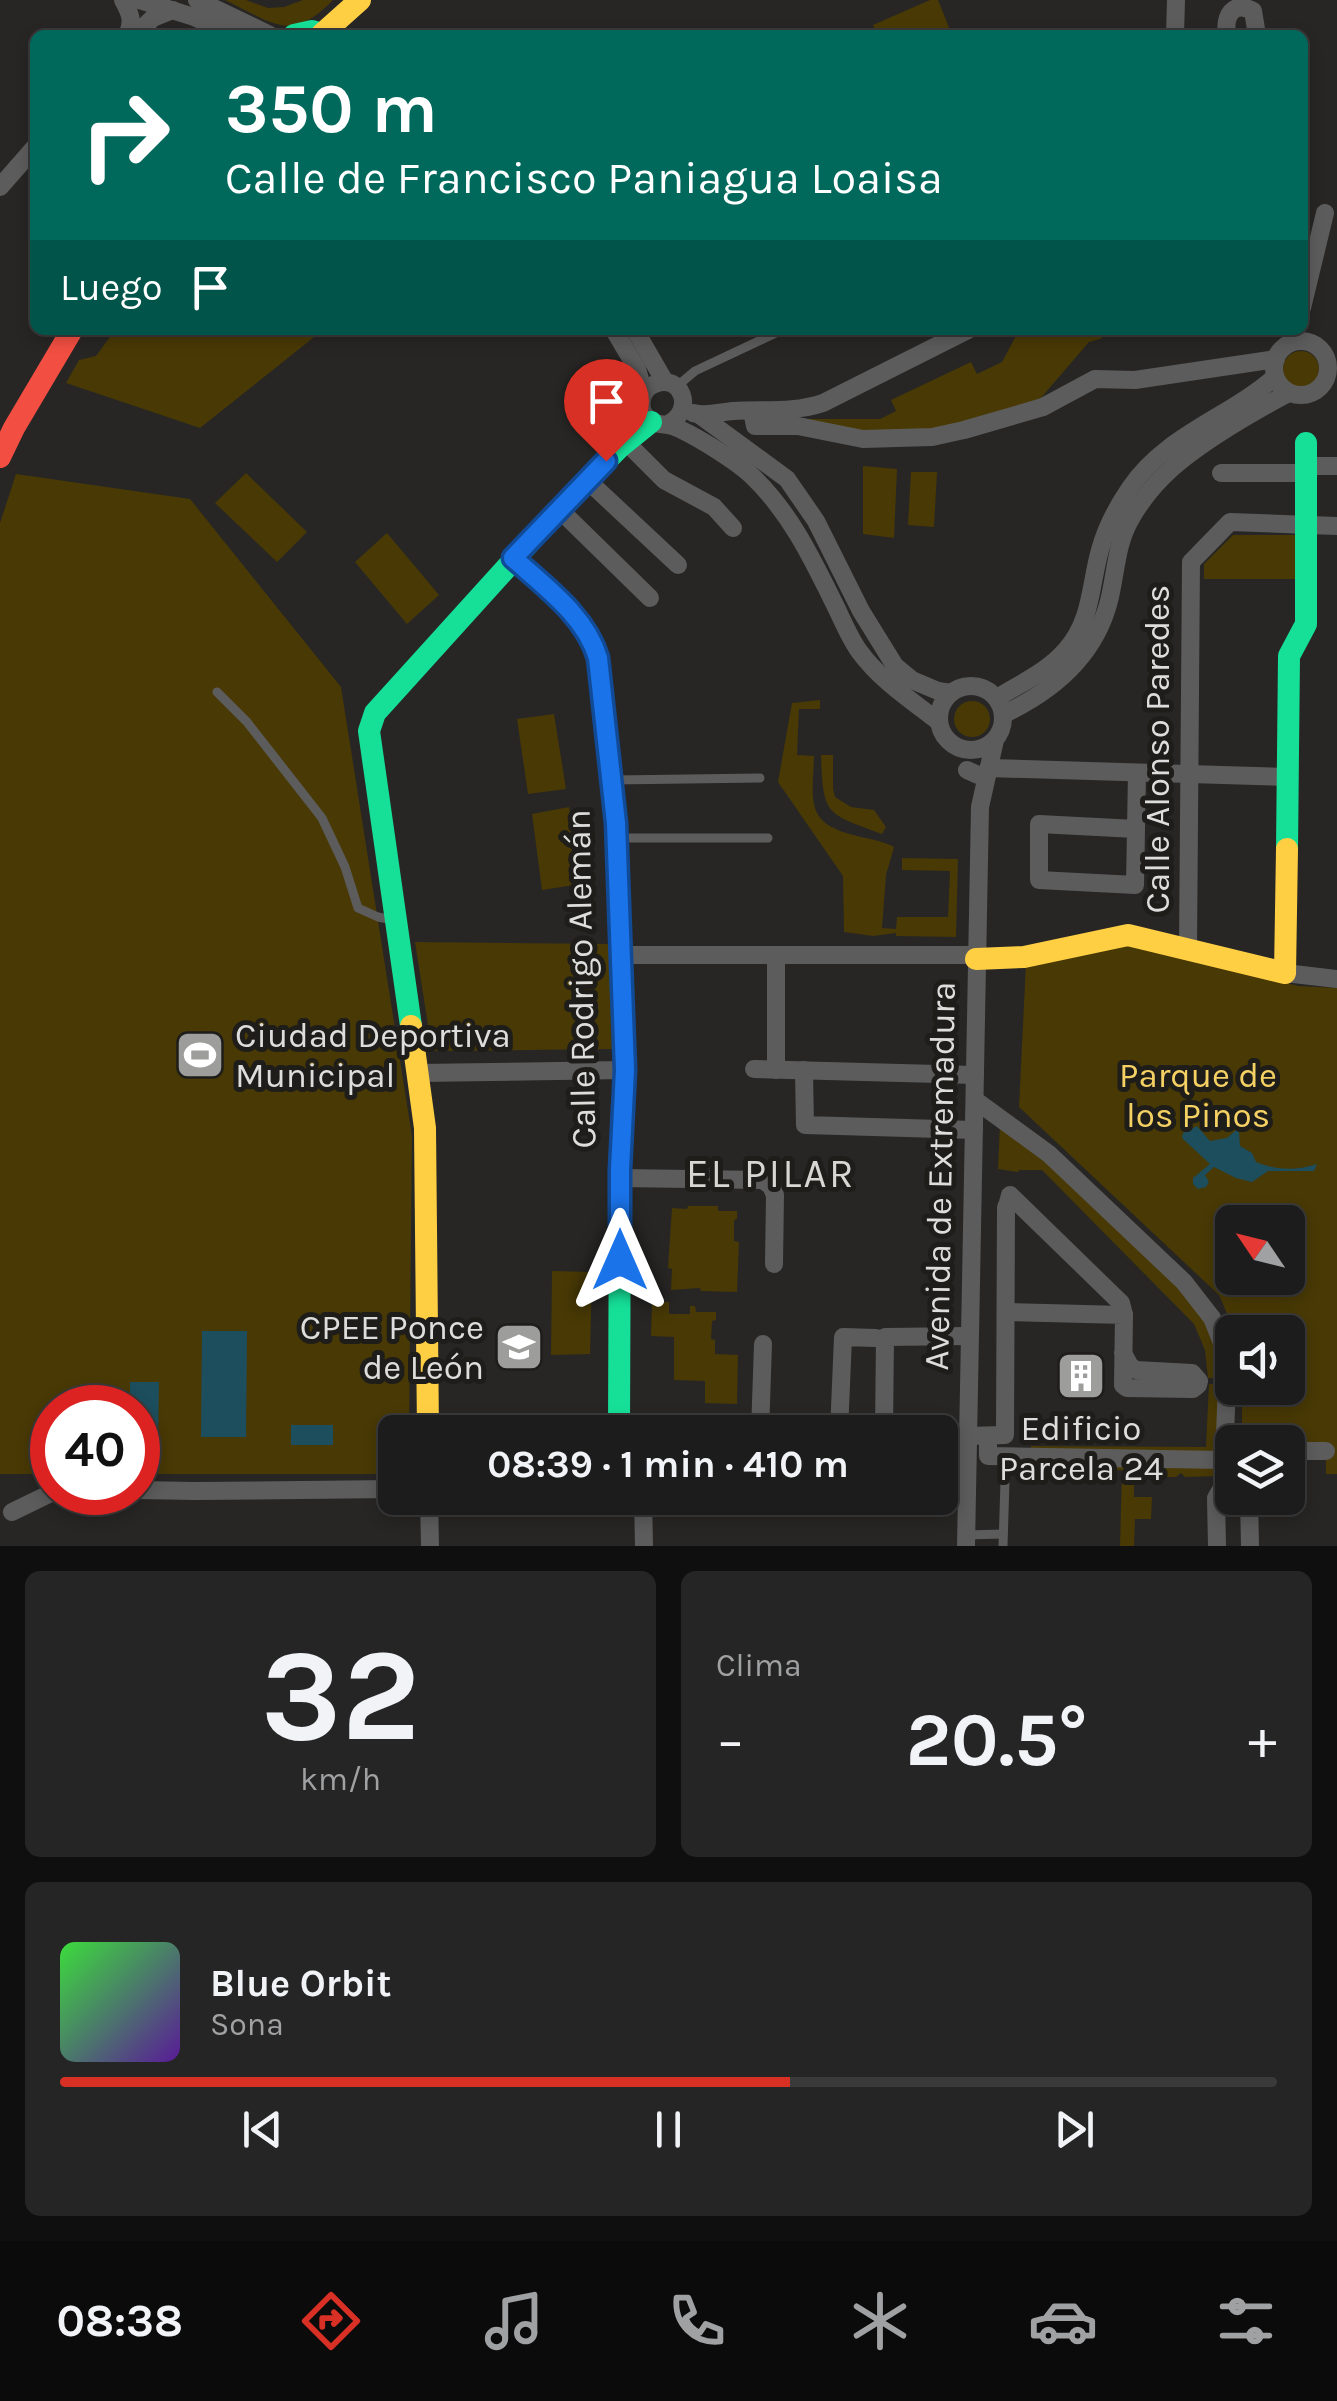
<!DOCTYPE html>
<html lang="es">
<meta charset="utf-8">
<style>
body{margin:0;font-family:Karla,sans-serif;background:#252525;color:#f1f3f6;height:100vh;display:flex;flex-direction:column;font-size:38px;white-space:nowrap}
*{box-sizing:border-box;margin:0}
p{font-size:32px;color:#a0a1a3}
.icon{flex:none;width:55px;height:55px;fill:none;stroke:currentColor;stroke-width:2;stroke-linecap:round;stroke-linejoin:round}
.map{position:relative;height:1546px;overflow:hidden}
.sheet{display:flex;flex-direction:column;gap:25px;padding:25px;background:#100f0f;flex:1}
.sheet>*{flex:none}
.guide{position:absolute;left:30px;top:30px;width:1278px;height:305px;border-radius:15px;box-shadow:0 5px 15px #0003,0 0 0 2px #3b3a3b;background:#00695c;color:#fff;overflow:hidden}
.needle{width:65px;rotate:305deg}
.tools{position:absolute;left:1215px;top:1205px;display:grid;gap:20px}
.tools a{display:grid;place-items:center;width:90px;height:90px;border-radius:15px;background:#1d1c1c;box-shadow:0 5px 15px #0003,0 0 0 2px #3b3a3b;font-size:50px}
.speed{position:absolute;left:30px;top:1385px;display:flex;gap:20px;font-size:50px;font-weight:700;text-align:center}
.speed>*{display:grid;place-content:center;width:130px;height:130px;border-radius:50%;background:#1d1c1c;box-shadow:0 5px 15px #0003,0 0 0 2px #3b3a3b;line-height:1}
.speed .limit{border:15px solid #d22;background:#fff;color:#111}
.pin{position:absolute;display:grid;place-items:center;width:85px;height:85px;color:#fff;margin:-102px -42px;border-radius:50% 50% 50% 0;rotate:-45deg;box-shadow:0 0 10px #0007}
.pin .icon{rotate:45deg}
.me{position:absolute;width:110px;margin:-55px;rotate:0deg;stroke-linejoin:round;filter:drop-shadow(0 0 8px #0008)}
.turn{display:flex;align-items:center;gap:35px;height:210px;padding:0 30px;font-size:45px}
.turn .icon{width:130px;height:130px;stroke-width:2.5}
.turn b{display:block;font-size:70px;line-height:85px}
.then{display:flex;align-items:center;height:95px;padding:0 30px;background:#0003;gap:20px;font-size:38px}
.big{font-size:75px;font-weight:700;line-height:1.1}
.sheet .tile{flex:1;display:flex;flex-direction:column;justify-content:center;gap:15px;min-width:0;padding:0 35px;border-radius:15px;background:#252525}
.sheet .dial{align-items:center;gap:0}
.dial b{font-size:130px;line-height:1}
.song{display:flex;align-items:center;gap:30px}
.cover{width:120px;height:120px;border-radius:15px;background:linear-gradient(135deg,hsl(120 70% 55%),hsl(270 70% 35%))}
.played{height:10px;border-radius:5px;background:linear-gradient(90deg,#d93025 60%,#3b3a3b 60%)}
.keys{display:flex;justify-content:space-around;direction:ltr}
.heat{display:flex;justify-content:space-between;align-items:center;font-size:55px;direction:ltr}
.sheet .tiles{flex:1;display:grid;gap:25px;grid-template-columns:1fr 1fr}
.tile:last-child{grid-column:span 2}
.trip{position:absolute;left:378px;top:1415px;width:580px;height:100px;border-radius:15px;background:#1d1c1c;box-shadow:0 5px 15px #0003,0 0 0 2px #3b3a3b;font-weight:700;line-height:100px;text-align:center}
.tabs{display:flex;height:160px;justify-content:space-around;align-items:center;background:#0c0b0b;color:#a0a1a3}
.tabs .icon{width:70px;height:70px}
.tabs .selected{color:#d93025}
.tabs b{font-size:45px;color:#f1f3f6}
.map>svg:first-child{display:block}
.green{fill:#483905;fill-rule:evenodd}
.water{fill:#1d4e5d}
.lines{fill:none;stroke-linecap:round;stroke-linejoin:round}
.lane{stroke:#5d5c5c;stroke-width:9}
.street{stroke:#5d5c5c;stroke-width:18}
.fast{stroke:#16e098;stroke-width:22}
.slow{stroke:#ffcf43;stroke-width:22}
.jam{stroke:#f24e42;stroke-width:22}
.route-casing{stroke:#114b97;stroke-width:25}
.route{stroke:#1a73e8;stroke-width:18}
.labels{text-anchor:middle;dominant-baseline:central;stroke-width:10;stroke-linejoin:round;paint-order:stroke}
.street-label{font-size:35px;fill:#dddddb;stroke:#1e1d1a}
.poi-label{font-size:35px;fill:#dddddb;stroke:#1e1d1a;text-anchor:start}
.park-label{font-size:35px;fill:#f5d163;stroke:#1e1d1a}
.quarter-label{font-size:40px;letter-spacing:2.5px;fill:#d7d6d2;stroke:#1e1d1a}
</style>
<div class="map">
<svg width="1337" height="1546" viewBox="0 0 1337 1546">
<rect width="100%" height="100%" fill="#272625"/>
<g class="green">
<path d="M225 0H246L268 8 284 7 303 0H333C290 44 273 23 225 0Z"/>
<path d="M930 0H938L952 35H877L873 25Z"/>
<path d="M115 330H323L200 428 66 383 79 360 96 356Z"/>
<path d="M1019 330H1112L1100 339 1089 342 1040 399 943 430 883 435 797 419H880L896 411 891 400 971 362 977 374 1002 362Z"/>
<circle cx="1301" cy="369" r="18"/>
<path d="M863 466 897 469 894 538 863 534Z"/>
<path d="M911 472H937L934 527 908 525Z"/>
<path d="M246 473 307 532 277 562 215 503Z"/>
<path d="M16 474 190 499 341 687 412 1136 409 1432H395V1474H138V1408H52V1474H0V523Z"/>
<path d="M387 533 439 595 407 624 355 562Z"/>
<path d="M1233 535H1295V579H1204V564Z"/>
<path d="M820 700V709H799L797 755 814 756C814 771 811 789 814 804 820 838 871 834 894 847L886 875 882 928 896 929 897 917H948L950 871 902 870V858L958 859 956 937 896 936V933L873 936 844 932 843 876 778 782 792 703Z"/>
<circle cx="972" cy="719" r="18"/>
<path d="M554 714 566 789 528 794 517 719Z"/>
<path d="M821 755H833V788L835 797 851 807 874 810 886 827 882 834C826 813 823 816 821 755Z"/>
<path d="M569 807 581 884 542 890 532 814Z"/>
<path d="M1128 941 1298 986 1337 988V1474H1326V1459L1288 1442H1242V1388H1288V1332H1235L1219 1295 1019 1107 1026 963ZM1232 1222H1288V1278H1232Z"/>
<path d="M415 942 610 944 612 1049 432 1051Z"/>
<path d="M1000 1124 1051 1165 1180 1287 1203 1315 1216 1344 1220 1378H1208L1205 1350 1194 1324 1042 1170H1019L1018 1172 998 1169Z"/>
<path d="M688 1206H718V1211H737V1219L734 1220V1241L739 1242 737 1292 701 1291 700 1288 671 1290 672 1269 668 1268 672 1208 687 1209Z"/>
<path d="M552 1271 592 1272 590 1354 551 1355Z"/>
<path d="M652 1302H669V1314H690V1306H695L696 1312H716V1320L712 1321 711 1339 715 1340V1354L738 1355 737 1404 705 1403V1381L674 1380V1337L651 1336Z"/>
<path d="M1209 1384H1221L1217 1455H1031V1446L1206 1447Z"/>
<path d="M1031 1462 1219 1463V1476L1185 1477 1181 1473 1176 1477H1127L1126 1480 1128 1484 1129 1479H1134V1497H1152L1151 1519H1135L1134 1546H1120L1122 1470 1051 1469 1050 1479 1031 1478Z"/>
</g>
<g class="water">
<path d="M1197 1126 1210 1141 1227 1138 1236 1130 1239 1132 1240 1146 1252 1153 1256 1162C1275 1170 1297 1171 1317 1164L1314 1171H1268L1252 1182 1236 1178 1214 1167 1205 1175 1209 1182 1206 1187 1198 1189 1193 1184V1178L1210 1164 1182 1138 1183 1133Z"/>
<path d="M202 1331H247L246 1437H201Z"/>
<path d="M130 1382H159L158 1436H138V1408L130 1407Z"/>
<rect x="291" y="1425" width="42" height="20"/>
</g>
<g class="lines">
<g class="lane">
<path d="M676 387 695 371 782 330"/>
<path d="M217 692 247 722 322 818 345 867 358 908 378 917 393 920"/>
<path d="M613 780 760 778"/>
<path d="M619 838H768"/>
<path d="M966 1535 1003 1534"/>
<path d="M1003 1546 1005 1481"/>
</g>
<g class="street">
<path d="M123 0C130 13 134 21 127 35"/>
<path d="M139 0 194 17 235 35"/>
<path d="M197 0 270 35"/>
<path d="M135 35 153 18 173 10"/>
<path d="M1175 35 1176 0"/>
<path d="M1227 35C1224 16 1233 0 1253 11L1257 35"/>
<path d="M0 187 35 147"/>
<path d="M1302 308 1325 213"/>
<path d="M614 330 637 369 644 393"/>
<path d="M635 330 665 382"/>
<circle cx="1301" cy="368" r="27"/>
<path d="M752 411 755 426H798L863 439 932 437 964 430 1043 407 1095 379 1135 380 1276 359"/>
<path d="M693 413C707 417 719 412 733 411 764 409 793 413 823 403L968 330"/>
<path d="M701 416 787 479 816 521 861 611 895 666 912 680 938 691 951 693"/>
<path d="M668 424C696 410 681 373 655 384 640 389 636 412 651 421 657 425 666 424 672 426 692 433 736 461 751 475 789 511 811 556 834 603 842 619 849 637 859 651 880 680 911 700 939 722"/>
<path d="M626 442 664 480 714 507 733 528"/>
<path d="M1306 466H1337"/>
<path d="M1221 473H1306"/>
<path d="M586 479 678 565"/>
<path d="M559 509 650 598"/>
<circle cx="971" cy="718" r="32"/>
<path d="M997 698C1021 683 1047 672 1066 650 1092 621 1090 585 1100 550 1106 528 1117 507 1130 488 1166 435 1228 418 1275 377"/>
<path d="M1004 714C1053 691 1095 655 1109 601 1116 573 1116 545 1130 520 1154 477 1189 452 1229 427 1249 415 1269 403 1289 393"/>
<path d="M967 770 978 775 985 774 989 768 1287 777"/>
<path d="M1136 829 1039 824V880L1135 885 1137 773"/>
<path d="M1188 950 1191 562 1230 522 1337 526"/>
<path d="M620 955H977"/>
<path d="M1285 973 1337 979"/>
<path d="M754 1069 975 1075"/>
<path d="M776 1070V955"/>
<path d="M804 1070 805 1125 974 1130"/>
<path d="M418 1073 625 1070"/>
<path d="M975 1100 1049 1154 1184 1282 1212 1318 1224 1348 1227 1383 1223 1486"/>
<path d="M620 1178 763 1180 771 1186 775 1195 774 1264"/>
<path d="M1007 1206 1010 1195 1121 1303 1124 1315"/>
<path d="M1006 1312 1124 1315 1123 1385 1127 1388 1193 1389 1198 1385 1199 1381 1192 1373 1136 1370 1130 1366 1123 1353"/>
<path d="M619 1430 683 1432"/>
<path d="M760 1432 763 1344"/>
<path d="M839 1432 843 1337 876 1338"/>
<path d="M884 1432 885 1337 969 1336"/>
<path d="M967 1436 1005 1435 1006 1207"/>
<path d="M988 1436V1456L1223 1460"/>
<path d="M940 1444 967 1445"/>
<path d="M1288 1451H1326"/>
<path d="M138 1490 195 1491 395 1489"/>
<path d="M429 1498 430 1546"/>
<path d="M643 1498 644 1546"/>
<path d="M1249 1498 1250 1546"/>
<path d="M12 1512 49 1494 58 1492"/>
<path d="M966 1546 980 807 995 740"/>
<path d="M1217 1546 1216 1498 1223 1486 1232 1485"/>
</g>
<g class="fast">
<path d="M294 35 312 31 324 35"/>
<path d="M513 559C547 588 581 614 598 657L616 823 625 1070 620 1169 619 1432"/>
<path d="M1287 849 1289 656 1306 624V443"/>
<path d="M411 1026 369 731 375 713 577 490 620 447 651 422"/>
</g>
<g class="slow">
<path d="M322 34 360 0"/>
<path d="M976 959 1024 957 1128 935 1285 973 1287 849"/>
<path d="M411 1026 425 1128 428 1432"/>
</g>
<path class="jam" d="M0 457 14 428 72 330"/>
</g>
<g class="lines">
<g class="route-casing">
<path id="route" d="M606 461 513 558C544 586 586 616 598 658L616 823 625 1070 620 1169V1260"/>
</g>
<use href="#route" class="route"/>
</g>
<defs>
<g id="stadium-square" transform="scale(2.5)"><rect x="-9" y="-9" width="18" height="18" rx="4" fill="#9d9d9b" stroke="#1e1d1a"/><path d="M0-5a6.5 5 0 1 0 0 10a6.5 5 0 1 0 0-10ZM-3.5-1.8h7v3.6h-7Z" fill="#fff"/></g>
<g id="school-square" transform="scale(2.5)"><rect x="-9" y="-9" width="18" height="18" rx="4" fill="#9d9d9b" stroke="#1e1d1a"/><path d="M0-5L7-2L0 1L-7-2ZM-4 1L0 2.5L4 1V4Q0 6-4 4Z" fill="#fff"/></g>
<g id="building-square" transform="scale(2.5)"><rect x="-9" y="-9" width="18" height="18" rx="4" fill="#9d9d9b" stroke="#1e1d1a"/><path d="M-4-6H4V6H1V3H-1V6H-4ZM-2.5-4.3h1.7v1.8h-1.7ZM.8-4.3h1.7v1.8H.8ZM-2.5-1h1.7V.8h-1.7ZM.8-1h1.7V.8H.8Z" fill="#fff"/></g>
</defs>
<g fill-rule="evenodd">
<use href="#stadium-square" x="200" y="1055"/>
<use href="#school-square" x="519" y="1347"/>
<use href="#building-square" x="1081" y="1376"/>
</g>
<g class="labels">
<g class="street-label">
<text transform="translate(1157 749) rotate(-90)">Calle Alonso Paredes</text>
<text transform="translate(581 979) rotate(-91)">Calle Rodrigo Alemán</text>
<text transform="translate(940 1176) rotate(-89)">Avenida de Extremadura</text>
</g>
<g class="poi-label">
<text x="235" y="1035">Ciudad Deportiva<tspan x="235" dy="40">Municipal</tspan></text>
<text x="484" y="1327" text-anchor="end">CPEE Ponce<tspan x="484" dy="40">de León</tspan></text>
<text x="1081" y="1428" text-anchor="middle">Edificio<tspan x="1081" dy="40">Parcela 24</tspan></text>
</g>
<g class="park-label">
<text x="1198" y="1075">Parque de<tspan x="1198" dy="40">los Pinos</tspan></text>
</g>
<g class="quarter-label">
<text x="771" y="1173">EL PILAR</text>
</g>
</g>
</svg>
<div class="tools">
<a><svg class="needle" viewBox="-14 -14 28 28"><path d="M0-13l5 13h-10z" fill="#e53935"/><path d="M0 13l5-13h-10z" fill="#a0a1a3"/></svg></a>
<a><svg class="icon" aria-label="sound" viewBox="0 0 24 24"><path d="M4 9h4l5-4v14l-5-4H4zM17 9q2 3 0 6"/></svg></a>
<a><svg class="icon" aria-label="layers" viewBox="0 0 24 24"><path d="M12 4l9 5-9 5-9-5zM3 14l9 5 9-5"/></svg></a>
</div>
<div class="speed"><div class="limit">40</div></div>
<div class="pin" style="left:606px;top:461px;background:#d93025"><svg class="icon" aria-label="arrive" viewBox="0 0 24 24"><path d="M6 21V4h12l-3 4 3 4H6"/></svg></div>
<svg class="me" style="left:620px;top:1260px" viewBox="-20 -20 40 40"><path d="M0-17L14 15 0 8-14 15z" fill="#1a73e8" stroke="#fff" stroke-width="4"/></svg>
<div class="trip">08:39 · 1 min · 410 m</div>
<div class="guide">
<div class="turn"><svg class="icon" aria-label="right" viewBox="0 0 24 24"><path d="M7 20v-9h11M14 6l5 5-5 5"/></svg><div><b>350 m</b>Calle de Francisco Paniagua Loaisa</div></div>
<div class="then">Luego<svg class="icon" aria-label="arrive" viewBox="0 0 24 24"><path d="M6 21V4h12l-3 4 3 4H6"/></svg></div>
</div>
</div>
<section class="sheet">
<div class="tiles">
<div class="tile dial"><b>32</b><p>km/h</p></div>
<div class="tile"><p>Clima</p>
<div class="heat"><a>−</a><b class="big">20.5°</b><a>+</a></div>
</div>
<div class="tile">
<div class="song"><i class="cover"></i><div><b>Blue Orbit</b><p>Sona</p></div></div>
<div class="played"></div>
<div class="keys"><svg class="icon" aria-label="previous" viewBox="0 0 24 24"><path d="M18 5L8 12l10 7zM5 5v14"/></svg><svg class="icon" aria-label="pause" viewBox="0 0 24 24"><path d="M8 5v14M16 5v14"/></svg><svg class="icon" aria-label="next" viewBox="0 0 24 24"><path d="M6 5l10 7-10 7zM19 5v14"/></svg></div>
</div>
</div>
</section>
<nav class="tabs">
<b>08:38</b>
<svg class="icon selected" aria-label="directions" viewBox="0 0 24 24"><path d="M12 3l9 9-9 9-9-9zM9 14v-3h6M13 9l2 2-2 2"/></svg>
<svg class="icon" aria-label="music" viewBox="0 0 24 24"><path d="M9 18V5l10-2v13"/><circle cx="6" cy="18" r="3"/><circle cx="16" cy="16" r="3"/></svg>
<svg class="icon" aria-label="phone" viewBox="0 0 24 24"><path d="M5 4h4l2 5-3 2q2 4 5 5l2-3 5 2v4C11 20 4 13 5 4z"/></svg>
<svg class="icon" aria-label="climate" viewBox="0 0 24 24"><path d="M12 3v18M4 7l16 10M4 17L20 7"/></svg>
<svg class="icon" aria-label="car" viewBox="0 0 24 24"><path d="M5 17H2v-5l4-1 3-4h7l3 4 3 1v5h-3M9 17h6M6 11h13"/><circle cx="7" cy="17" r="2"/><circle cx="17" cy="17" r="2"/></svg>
<svg class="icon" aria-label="filters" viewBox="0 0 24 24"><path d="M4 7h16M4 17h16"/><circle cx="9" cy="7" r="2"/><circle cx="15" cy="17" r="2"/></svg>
</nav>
